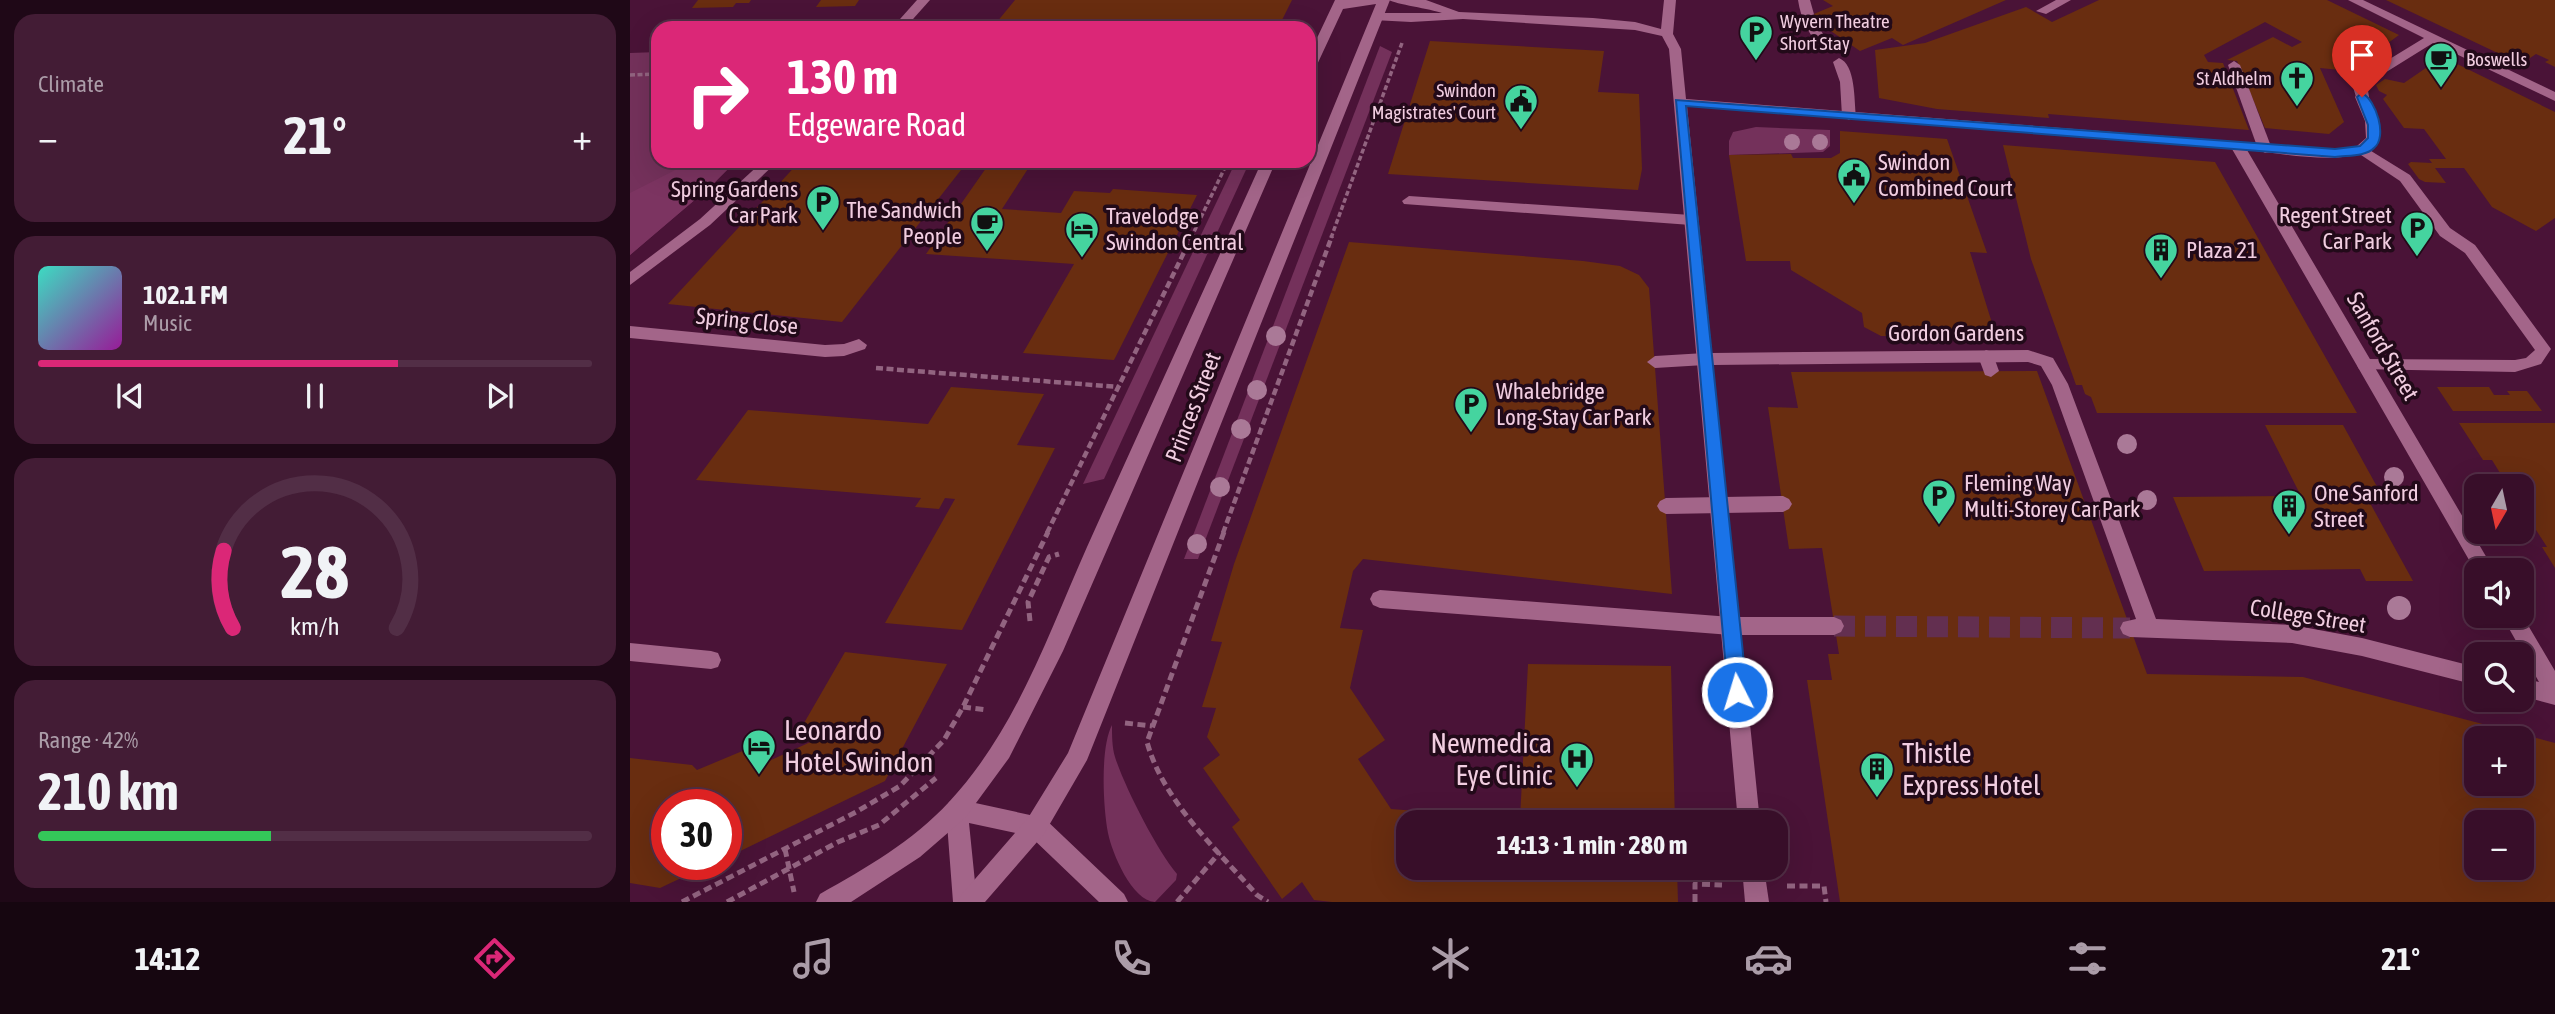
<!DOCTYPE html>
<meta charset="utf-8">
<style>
body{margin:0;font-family:"Asap Condensed",sans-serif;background:#431c35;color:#f1f3f6;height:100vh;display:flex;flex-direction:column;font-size:26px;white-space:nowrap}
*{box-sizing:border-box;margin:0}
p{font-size:23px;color:#ab9ca8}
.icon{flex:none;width:38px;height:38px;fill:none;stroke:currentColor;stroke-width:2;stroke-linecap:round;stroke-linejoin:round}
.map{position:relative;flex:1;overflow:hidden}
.details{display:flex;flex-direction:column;gap:14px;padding:14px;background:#1f0817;width:630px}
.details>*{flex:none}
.hud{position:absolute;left:21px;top:21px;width:665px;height:147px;border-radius:21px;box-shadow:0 7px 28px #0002,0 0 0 2px #522e46;background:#db2777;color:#fff;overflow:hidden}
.needle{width:46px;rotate:189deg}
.tools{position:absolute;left:1834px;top:474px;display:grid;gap:14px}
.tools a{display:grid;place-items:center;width:70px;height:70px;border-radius:14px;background:#380e29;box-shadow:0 7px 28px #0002,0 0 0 2px #522e46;font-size:35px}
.speed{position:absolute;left:21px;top:789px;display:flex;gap:14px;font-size:35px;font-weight:700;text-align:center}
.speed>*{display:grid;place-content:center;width:91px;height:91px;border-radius:50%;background:#380e29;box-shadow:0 7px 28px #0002,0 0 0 2px #522e46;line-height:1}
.speed .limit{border:10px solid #d22;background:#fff;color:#111}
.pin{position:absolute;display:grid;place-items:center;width:60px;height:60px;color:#fff;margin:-72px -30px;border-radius:50% 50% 50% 0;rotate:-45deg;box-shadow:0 0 7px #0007}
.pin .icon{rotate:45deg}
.me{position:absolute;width:77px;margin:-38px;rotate:355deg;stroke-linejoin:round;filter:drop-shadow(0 0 5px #0008)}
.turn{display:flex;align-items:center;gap:24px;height:147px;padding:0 21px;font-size:32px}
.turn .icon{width:91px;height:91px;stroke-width:2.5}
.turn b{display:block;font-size:49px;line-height:60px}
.big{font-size:52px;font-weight:700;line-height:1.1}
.details .card{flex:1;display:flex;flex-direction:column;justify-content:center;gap:10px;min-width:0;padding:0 24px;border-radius:21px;background:#431c35}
.details .dial{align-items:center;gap:0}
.dial svg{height:182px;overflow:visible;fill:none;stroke:#522e46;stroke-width:7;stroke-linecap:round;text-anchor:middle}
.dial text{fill:#f1f3f6;stroke:none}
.song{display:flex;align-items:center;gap:21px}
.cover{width:84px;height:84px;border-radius:10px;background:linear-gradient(135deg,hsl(170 70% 55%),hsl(300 70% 35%))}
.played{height:7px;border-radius:4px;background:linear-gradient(90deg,#db2777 65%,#522e46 65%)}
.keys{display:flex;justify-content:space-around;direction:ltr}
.heat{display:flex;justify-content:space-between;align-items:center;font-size:38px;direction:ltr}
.charge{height:10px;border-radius:5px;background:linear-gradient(90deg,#34c759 42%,#522e46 0)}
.trip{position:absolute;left:766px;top:810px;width:392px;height:70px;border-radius:21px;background:#380e29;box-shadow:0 7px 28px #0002,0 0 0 2px #522e46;font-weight:700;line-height:70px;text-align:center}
.tabs{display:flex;height:112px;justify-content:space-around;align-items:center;background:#160610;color:#ab9ca8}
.tabs .icon{width:49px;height:49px}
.tabs .on{color:#db2777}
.tabs b{font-size:32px;color:#f1f3f6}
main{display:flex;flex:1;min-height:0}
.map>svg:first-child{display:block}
.green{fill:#74315b}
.forest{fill:#7c3461}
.building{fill:#692d10;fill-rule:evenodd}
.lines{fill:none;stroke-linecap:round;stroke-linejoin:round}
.minor-tunnel{stroke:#632f50;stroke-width:21;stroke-dasharray:21 10;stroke-linecap:butt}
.path-far2{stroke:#926480;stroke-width:3.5;stroke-dasharray:5 2.5;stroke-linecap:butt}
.path-far1{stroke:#926480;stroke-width:4.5;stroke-dasharray:7 3.5;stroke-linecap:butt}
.path{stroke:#926480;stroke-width:5;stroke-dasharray:8 4.5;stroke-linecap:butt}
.service{fill:#a36589;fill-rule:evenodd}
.pedestrian{fill:#a36589;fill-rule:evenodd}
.minor{fill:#a36589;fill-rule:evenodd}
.tertiary{fill:#a36589;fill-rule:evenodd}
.tree{fill:#aa7997}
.route{fill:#1a73e8;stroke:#114b97;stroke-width:2}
.labels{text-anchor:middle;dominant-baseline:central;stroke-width:7;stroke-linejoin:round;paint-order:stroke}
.far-poi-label{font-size:19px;fill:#f1cde0;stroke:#220a19;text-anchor:start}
.poi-label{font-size:23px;fill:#f1cde0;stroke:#220a19;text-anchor:start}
.street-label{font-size:23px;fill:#f1cde0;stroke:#220a19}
.near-poi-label{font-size:28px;fill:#f1cde0;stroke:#220a19;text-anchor:start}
</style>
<main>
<section class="details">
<div class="card"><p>Climate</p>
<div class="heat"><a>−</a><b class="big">21°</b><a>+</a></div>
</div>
<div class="card">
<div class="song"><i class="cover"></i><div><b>102.1 FM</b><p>Music</p></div></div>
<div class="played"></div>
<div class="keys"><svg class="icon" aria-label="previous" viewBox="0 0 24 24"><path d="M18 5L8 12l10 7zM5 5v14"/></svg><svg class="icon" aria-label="pause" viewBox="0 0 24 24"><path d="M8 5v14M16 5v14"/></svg><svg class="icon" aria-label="next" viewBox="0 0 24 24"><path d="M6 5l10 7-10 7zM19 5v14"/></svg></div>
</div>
<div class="card dial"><svg viewBox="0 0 100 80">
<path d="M14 69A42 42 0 1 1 86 69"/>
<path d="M14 69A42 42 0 0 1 10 35" stroke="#db2777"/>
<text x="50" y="56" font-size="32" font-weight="700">28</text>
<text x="50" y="72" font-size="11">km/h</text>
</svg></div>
<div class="card"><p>Range · 42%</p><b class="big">210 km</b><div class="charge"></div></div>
</section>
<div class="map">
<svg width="1925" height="902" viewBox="0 0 1925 902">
<rect width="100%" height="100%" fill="#4a1337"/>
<g class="green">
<path d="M750 46 762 52 568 559H554Z"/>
<path d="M28 52V161H106L81 186 0 255V53Z"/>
<path d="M1126 127 1200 130V146L1193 152 1099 155V141L1103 132Z"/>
<path d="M606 161H620L474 479 453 484Z"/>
<path d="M482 725C482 735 482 747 485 757 495 788 527 850 547 874L546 880 525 902C502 901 482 853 478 833 473 807 470 748 482 725Z"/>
</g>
<path class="forest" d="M63 161H106L81 186 0 255V193Z"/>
<g class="building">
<path d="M68 0H121L119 3H106L103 7 62 8Z"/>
<path d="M191 0H229L225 6 186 7Z"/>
<path d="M385 0H662L648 28H549L551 25 456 19 450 28H362Z"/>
<path d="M1193 0H1376L1273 45 1262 38 1230 51 1179 16 1203 6Z"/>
<path d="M1469 0H1697L1769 35 1720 71 1690 68 1714 122 1699 134 1635 128 1607 61 1597 60 1643 37 1662 47 1672 42 1635 22 1574 55 1578 62 1593 63 1619 130 1418 114 1419 118 1307 109 1249 98 1245 50 1295 43 1396 7 1422 22Z"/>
<path d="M1756 0H1925V67L1915 62 1919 60 1906 54 1897 60 1876 57Z"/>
<path d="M800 41 974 51 968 92 1009 94 1012 169 1008 190 758 174Z"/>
<path d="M1809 59 1819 60 1925 112V218L1906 231 1862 207 1834 168H1805L1816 183 1795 182 1789 179 1778 164 1781 162 1802 163 1799 159H1816L1794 129 1774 128 1753 99 1757 95 1749 91 1746 85 1755 79 1774 83Z"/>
<path d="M1210 131 1317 139 1357 253 1340 252 1366 336 1341 337 1342 339H1306L1305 336H1251L1234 327 1232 313 1161 270 1160 261H1116L1099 155 1161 154 1163 158H1201L1210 153Z"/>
<path d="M1373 145 1585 162 1727 413H1467L1461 397 1455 394 1452 385H1446L1401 259Z"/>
<path d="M170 161H338L212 322 38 304Z"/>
<path d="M361 161H403L372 209 431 213 444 191 480 193 483 189 567 195 484 360 393 353 444 264 296 254Z"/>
<path d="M719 242 953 261 990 266 1009 275 1019 288 1042 594 733 559 723 571 710 628 733 630 720 688 755 740 728 759 761 809 890 819 898 664 1041 666 1045 822H779V868H1047L1048 902H702L684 900 672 882 652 899 602 827 610 820 573 768 590 755 577 737 586 708 572 707 592 642 581 641 604 564Z"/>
<path d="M1407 371 1517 674 1673 677 1925 743V902H1210L1177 680H1202L1198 654H1209L1192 548 1159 549 1138 407 1168 408 1161 372ZM1846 738H1892V784H1846ZM1846 822H1892V868H1846Z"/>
<path d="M321 387 414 394 387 445 425 448 332 630 255 623 325 499 315 498 309 509 285 507 291 498 66 480 118 410 298 424Z"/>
<path d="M1807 387H1859L1864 395H1880L1877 391H1897L1912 411H1823Z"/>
<path d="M1829 423H1925V568L1912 547H1917L1892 508V486H1878L1862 460H1853Z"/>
<path d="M1635 425H1713L1756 503H1740L1783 581H1736L1730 569 1574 571 1543 497 1671 496Z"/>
<path d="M215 652 317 664 255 781 96 858V805H37V864H81L30 888 0 883V758L62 765 67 770 134 742 139 761 187 739 166 737Z"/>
</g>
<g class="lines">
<path class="minor-tunnel" d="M1204 626 1500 628"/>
<g class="path-far2">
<path d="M0 75 28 74"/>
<path d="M561 238 598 161"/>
<path d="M701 238 772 43"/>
</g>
<g class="path-far1">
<path d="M246 368 489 387"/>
<path d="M417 533 562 236"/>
<path d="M593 533 702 236"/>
</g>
<g class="path">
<path d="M594 532 517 742C533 801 587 850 627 895L638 902"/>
<path d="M400 621 398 602 419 557 429 554"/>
<path d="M333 707 357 710"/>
<path d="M495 723 522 726"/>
<path d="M155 849 164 892"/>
<path d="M1157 886H1194L1196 902"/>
<path d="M52 902 226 812 270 786 314 740 333 707 418 532"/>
<path d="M97 902 208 842 249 825 306 778"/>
<path d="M547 902 590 852"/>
<path d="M1065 902V884L1092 885"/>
</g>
<g class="service">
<path d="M1168 0H1180L1187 25 1202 47 1200 50H1192C1179 34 1171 20 1168 0Z"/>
<path d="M1426 0H1441L1416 14 1406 11Z"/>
<path d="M1209 58C1226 65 1224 100 1226 116L1219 120 1212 116 1210 82 1203 62Z"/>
<path d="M1604 61 1610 65 1642 149 1640 152 1635 153 1628 149 1598 65Z"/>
<path d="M1733 146 1780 175 1820 228 1845 245 1921 349 1911 364 1885 372 1729 369 1727 365 1729 361 1735 359 1885 360 1896 358 1905 350 1835 253 1810 236 1770 181 1728 153 1726 150Z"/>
<path d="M779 196 1061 215 1068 220 1061 225 774 204 772 201Z"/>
<path d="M1356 350 1362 352 1369 371 1361 377 1355 375 1348 356Z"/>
<path d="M1075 353 1083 359 1075 365 1025 368 1017 362 1025 356Z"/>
<path d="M1153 496 1159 499 1162 504 1159 509 1153 512 1036 514 1030 511 1027 506 1030 501 1036 498Z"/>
<path d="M750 590 1101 617 1108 620 1111 626 1108 632 1101 635 750 608 743 605 740 599 743 593Z"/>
<path d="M0 643 81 651 88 653 91 660 88 667 81 669 0 661Z"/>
<path d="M327 799 414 818 494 894 498 902H469L400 836 339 823 347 902H323L316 810 319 802Z"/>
</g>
<path class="pedestrian" d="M1718 0H1733L1925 92V101L1803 43 1737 84 1739 97 1737 100H1727L1723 87 1727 79 1794 38Z"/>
<g class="minor">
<path d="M287 0H300L275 28H262Z"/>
<path d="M759 0H796L829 12 963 18 1005 22 1031 29 1034 0H1046L1043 34 1051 49 1056 99 1705 149 1727 146 1736 138 1735 121 1725 97 1727 94H1737C1788 183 1664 154 1617 150L1864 570 1846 572 1602 149 1057 106 1082 353 1398 350 1423 358 1438 384 1526 619 1662 625 1732 638 1846 667V685L1732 656 1662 643 1500 637 1493 634 1490 628 1493 622 1506 619 1422 385 1411 366 1398 362 1083 365 1109 617H1204L1211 620 1214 626 1211 632 1204 635H1111L1130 822H1108L1039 49 1032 36 1005 30 833 19 781 22 743 20V14L747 13H812C801 9 765 4 759 0Z"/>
<path d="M133 161H148L80 225 0 285V272L70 219Z"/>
<path d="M0 326 195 345 214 344 229 339 237 345 235 349 214 356 195 357 0 338Z"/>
<path d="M1892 615 1925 671V705L1892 696V678L1909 682 1872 616Z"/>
<path d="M1112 868H1134L1139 902H1115Z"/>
</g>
<g class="tertiary">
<path d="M705 0H760L457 760 414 834 355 902H328L332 894 398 818 438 753 746 4 713 9 685 69 679 73V55Z"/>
<path d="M632 161H646L433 651 379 758 335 818 290 857 221 902H186L190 894C236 868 283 841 319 802 386 730 418 635 457 547 515 418 574 290 632 161Z"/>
</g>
</g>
<g class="tree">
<circle cx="1162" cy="142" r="8"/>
<circle cx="1190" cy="142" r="8"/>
<circle cx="646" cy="336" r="10"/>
<circle cx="627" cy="390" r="10"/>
<circle cx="611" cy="429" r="10"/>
<circle cx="1497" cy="444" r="10"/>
<circle cx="1764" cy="477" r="10"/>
<circle cx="590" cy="487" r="10"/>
<circle cx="1517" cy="500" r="10"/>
<circle cx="567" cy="544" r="10"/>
<circle cx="1769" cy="608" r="12"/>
</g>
<path class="route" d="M1732 93C1746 100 1758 137 1744 148 1735 157 1717 155 1705 157L1056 106 1117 692 1114 698 1107 701 1101 698 1098 692 1046 100 1705 149 1730 146 1738 138V125L1727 97Z"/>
<defs>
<g id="parking-pin" transform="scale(1.75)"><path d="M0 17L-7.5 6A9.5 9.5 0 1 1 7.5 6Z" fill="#45d49f" stroke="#220a19"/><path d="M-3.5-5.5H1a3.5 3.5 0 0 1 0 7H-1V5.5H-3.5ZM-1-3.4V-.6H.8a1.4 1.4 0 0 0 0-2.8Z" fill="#111"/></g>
<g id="cafe-pin" transform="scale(1.75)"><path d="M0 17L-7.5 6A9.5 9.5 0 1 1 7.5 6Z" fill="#45d49f" stroke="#220a19"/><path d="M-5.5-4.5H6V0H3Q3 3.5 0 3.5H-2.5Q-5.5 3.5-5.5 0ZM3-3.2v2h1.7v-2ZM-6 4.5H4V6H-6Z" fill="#111"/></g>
<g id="church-pin" transform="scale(1.75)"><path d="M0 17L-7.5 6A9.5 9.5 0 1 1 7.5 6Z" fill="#45d49f" stroke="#220a19"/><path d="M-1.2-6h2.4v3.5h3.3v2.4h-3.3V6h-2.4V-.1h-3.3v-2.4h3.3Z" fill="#111"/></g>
<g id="civic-pin" transform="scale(1.75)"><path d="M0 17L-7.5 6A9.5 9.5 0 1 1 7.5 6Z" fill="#45d49f" stroke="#220a19"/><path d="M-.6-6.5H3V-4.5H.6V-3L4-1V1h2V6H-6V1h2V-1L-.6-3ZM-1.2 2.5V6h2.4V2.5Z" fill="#111"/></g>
<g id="hotel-pin" transform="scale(1.75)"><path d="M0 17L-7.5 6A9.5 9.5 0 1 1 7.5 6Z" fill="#45d49f" stroke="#220a19"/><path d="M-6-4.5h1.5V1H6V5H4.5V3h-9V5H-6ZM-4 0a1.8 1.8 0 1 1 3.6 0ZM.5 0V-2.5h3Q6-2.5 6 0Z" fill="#111"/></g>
<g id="building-pin" transform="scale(1.75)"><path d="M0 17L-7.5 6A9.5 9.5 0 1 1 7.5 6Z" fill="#45d49f" stroke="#220a19"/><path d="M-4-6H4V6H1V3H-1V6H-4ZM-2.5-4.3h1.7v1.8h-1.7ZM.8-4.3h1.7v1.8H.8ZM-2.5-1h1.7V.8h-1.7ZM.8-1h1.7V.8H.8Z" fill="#111"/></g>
<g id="hospital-pin" transform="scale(1.75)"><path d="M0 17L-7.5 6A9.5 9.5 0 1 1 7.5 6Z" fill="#45d49f" stroke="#220a19"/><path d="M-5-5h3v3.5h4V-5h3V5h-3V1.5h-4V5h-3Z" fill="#111"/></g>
</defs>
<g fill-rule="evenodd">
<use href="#parking-pin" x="1126" y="32"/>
<use href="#cafe-pin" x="1811" y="59"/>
<use href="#church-pin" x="1667" y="78"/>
<use href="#civic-pin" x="891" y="101"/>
<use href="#civic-pin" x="1224" y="175"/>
<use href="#parking-pin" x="193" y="202"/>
<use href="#cafe-pin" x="357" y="223"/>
<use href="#parking-pin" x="1787" y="228"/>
<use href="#hotel-pin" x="452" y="229"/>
<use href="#building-pin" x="1531" y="250"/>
<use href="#parking-pin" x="841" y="404"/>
<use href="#parking-pin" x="1309" y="496"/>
<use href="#building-pin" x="1659" y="506"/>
<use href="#hotel-pin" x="129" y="746"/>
<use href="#hospital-pin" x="947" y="759"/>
<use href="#building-pin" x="1247" y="769"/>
</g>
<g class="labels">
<g class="far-poi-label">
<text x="1150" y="21">Wyvern Theatre<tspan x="1150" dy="22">Short Stay</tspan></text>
<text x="1836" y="59">Boswells</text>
<text x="1642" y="78" text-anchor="end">St Aldhelm</text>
<text x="866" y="90" text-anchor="end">Swindon<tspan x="866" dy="22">Magistrates' Court</tspan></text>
</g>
<g class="poi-label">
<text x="1248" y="162">Swindon<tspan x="1248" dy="26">Combined Court</tspan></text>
<text x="168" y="189" text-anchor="end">Spring Gardens<tspan x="168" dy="26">Car Park</tspan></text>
<text x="332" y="210" text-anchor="end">The Sandwich<tspan x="332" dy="26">People</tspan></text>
<text x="1762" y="215" text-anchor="end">Regent Street<tspan x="1762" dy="26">Car Park</tspan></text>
<text x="476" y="216">Travelodge<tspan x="476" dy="26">Swindon Central</tspan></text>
<text x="1556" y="250">Plaza 21</text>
<text x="866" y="391">Whalebridge<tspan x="866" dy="26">Long-Stay Car Park</tspan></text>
<text x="1334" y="483">Fleming Way<tspan x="1334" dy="26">Multi-Storey Car Park</tspan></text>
<text x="1684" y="493">One Sanford<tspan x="1684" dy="26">Street</tspan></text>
</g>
<g class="street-label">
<text transform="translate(117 321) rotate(6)">Spring Close</text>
<text x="1326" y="333">Gordon Gardens</text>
<text transform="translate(1753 346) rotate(60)">Sanford Street</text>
<text transform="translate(563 407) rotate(-69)">Princes Street</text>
<text transform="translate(1678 616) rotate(9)">College Street</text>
</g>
<g class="near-poi-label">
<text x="154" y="730">Leonardo<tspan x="154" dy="32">Hotel Swindon</tspan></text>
<text x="922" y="743" text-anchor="end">Newmedica<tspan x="922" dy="32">Eye Clinic</tspan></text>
<text x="1272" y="753">Thistle<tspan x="1272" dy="32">Express Hotel</tspan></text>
</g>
</g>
</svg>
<div class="tools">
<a><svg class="needle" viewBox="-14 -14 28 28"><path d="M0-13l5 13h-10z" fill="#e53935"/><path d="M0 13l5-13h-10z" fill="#ab9ca8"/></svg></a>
<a><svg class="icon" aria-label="sound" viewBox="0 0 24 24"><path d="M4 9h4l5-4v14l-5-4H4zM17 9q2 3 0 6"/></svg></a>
<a><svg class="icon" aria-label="search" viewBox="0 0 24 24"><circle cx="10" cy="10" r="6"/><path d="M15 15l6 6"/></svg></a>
<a>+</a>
<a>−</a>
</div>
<div class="speed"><div class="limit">30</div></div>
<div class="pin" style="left:1732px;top:97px;background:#d93025"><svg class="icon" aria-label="arrive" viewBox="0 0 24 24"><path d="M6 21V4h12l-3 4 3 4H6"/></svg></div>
<svg class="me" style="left:1107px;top:692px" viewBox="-20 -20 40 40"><circle r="17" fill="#1a73e8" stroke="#fff" stroke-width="3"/><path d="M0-11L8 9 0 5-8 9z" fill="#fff"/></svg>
<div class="trip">14:13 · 1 min · 280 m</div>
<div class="hud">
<div class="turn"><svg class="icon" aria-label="right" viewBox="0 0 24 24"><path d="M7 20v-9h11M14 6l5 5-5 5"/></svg><div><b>130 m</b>Edgeware Road</div></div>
</div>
</div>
</main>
<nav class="tabs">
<b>14:12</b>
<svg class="icon on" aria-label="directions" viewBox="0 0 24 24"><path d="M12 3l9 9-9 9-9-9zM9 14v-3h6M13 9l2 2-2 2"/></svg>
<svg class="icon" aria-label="music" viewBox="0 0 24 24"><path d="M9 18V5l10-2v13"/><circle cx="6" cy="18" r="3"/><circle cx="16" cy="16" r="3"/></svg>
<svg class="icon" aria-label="phone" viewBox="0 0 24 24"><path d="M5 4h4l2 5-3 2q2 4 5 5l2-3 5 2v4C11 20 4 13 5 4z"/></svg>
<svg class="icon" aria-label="climate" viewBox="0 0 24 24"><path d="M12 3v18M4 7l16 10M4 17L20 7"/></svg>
<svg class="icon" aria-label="car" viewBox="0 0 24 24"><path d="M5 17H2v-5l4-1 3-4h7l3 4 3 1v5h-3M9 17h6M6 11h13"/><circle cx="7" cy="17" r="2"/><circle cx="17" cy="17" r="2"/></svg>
<svg class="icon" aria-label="filters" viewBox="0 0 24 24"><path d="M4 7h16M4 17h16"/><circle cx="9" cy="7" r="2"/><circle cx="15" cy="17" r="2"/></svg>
<b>21°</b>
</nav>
